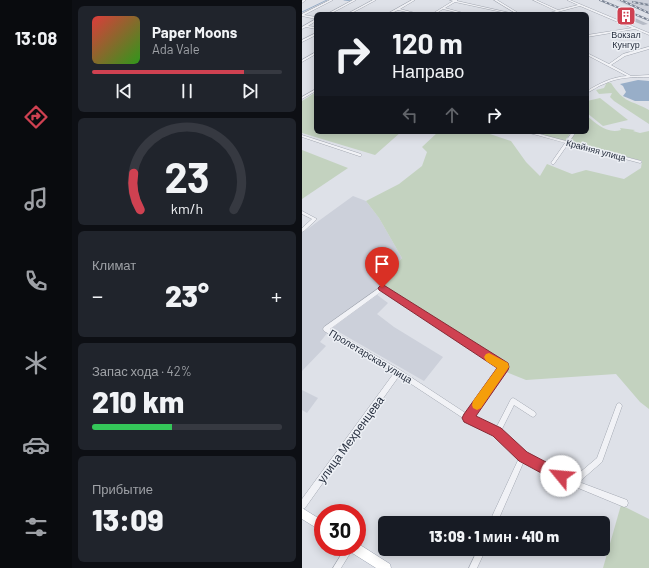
<!DOCTYPE html>
<html lang="ru">
<meta charset="utf-8">
<style>
body{margin:0;font-family:Barlow,sans-serif;background:#20242c;color:#f1f3f6;height:100vh;display:flex;flex-direction:column;font-size:15px;white-space:nowrap}
*{box-sizing:border-box;margin:0}
p{font-size:13px;color:#9ea1a6}
.icon{flex:none;width:22px;height:22px;fill:none;stroke:currentColor;stroke-width:2;stroke-linecap:round;stroke-linejoin:round}
.map{position:relative;flex:1;overflow:hidden}
.side{display:flex;flex-direction:column;gap:6px;padding:6px;background:#0d0f14;width:230px}
.side>*{flex:none}
.hud{position:absolute;left:12px;top:12px;width:275px;height:122px;border-radius:6px;box-shadow:0 2px 10px #0003;background:#171b24;color:#f1f3f6;overflow:hidden}
.speed{position:absolute;left:12px;top:504px;display:flex;gap:8px;font-size:20px;font-weight:700;text-align:center}
.speed>*{display:grid;place-content:center;width:52px;height:52px;border-radius:50%;background:#171b24;box-shadow:0 2px 10px #0003;line-height:1}
.speed .limit{border:6px solid #d22;background:#fff;color:#111}
.pin{position:absolute;display:grid;place-items:center;width:34px;height:34px;color:#fff;margin:-41px -17px;border-radius:50% 50% 50% 0;rotate:-45deg;box-shadow:0 0 4px #0007}
.pin .icon{rotate:45deg}
.me{position:absolute;width:44px;margin:-22px;rotate:298deg;stroke-linejoin:round;filter:drop-shadow(0 0 3px #0008)}
.turn{display:flex;align-items:center;gap:14px;height:84px;padding:0 12px;font-size:18px}
.turn .icon{width:52px;height:52px;stroke-width:2.5}
.turn b{display:block;font-size:28px;line-height:34px}
.lanes{display:flex;align-items:center;height:38px;padding:0 12px;background:#0003;justify-content:center;gap:20px;direction:ltr}
.lanes .off{opacity:.35}
.big{font-size:30px;font-weight:800;line-height:1.1}
.side .widget{flex:1;display:flex;flex-direction:column;justify-content:center;gap:6px;min-width:0;padding:0 14px;border-radius:6px;background:#20242c}
.side .dial{align-items:center;gap:0}
.dial svg{height:104px;overflow:visible;fill:none;stroke:#363941;stroke-width:7;stroke-linecap:round;text-anchor:middle}
.dial text{fill:#f1f3f6;stroke:none}
.song{display:flex;align-items:center;gap:12px}
.cover{width:48px;height:48px;border-radius:6px;background:linear-gradient(135deg,hsl(0 70% 55%),hsl(110 70% 35%))}
.played{height:4px;border-radius:2px;background:linear-gradient(90deg,#cf4151 80%,#363941 80%)}
.keys{display:flex;justify-content:space-around;direction:ltr}
.heat{display:flex;justify-content:space-between;align-items:center;font-size:22px;direction:ltr}
.charge{height:6px;border-radius:3px;background:linear-gradient(90deg,#34c759 42%,#363941 0)}
.trip{position:absolute;left:76px;top:516px;width:232px;height:40px;border-radius:6px;background:#171b24;box-shadow:0 2px 10px #0003;font-weight:800;line-height:40px;text-align:center}
main{display:flex;flex:1;min-height:0}
.menu{display:flex;flex-direction:column;width:72px;justify-content:space-around;align-items:center;background:#090b0e;color:#9ea1a6}
.menu .icon{width:28px;height:28px}
.menu .current{color:#cf4151}
.menu b{font-size:18px;color:#f1f3f6}
.map>svg:first-child{display:block}
.built{fill:#ccd0da}
.green{fill:#c3d2bf}
.water{fill:#98aec8}
.lines{fill:none;stroke-linecap:round;stroke-linejoin:round}
.stream{stroke:#98aec8;stroke-width:1}
.building{fill:#b5bac5}
.minor-casing{stroke:#a3a8b2;stroke-width:1}
.major-casing{stroke:#9da5b4;stroke-width:1}
.minor{fill:#f1f2f6;fill-rule:evenodd}
.major{fill:#fff;fill-rule:evenodd}
.rail-casing{stroke:#778091;stroke-width:2}
.rail{stroke:#edf0f5;stroke-width:1;stroke-dasharray:2.5;stroke-linecap:butt}
.route{fill:#cf4151;stroke:#872a35}
.slow{fill:#f59e0b}
.labels{text-anchor:middle;dominant-baseline:central;stroke-width:3;stroke-linejoin:round;paint-order:stroke}
.far-poi-label{font-size:9px;fill:#272f3f;stroke:#edf0f5}
.far-street-label{font-size:9px;fill:#272f3f;stroke:#edf0f5}
.street-label{font-size:10px;fill:#272f3f;stroke:#edf0f5}
.near-street-label{font-size:12px;fill:#272f3f;stroke:#edf0f5}
</style>
<main>
<nav class="menu">
<b>13:08</b>
<svg class="icon current" aria-label="directions" viewBox="0 0 24 24"><path d="M12 3l9 9-9 9-9-9zM9 14v-3h6M13 9l2 2-2 2"/></svg>
<svg class="icon" aria-label="music" viewBox="0 0 24 24"><path d="M9 18V5l10-2v13"/><circle cx="6" cy="18" r="3"/><circle cx="16" cy="16" r="3"/></svg>
<svg class="icon" aria-label="phone" viewBox="0 0 24 24"><path d="M5 4h4l2 5-3 2q2 4 5 5l2-3 5 2v4C11 20 4 13 5 4z"/></svg>
<svg class="icon" aria-label="climate" viewBox="0 0 24 24"><path d="M12 3v18M4 7l16 10M4 17L20 7"/></svg>
<svg class="icon" aria-label="car" viewBox="0 0 24 24"><path d="M5 17H2v-5l4-1 3-4h7l3 4 3 1v5h-3M9 17h6M6 11h13"/><circle cx="7" cy="17" r="2"/><circle cx="17" cy="17" r="2"/></svg>
<svg class="icon" aria-label="filters" viewBox="0 0 24 24"><path d="M4 7h16M4 17h16"/><circle cx="9" cy="7" r="2"/><circle cx="15" cy="17" r="2"/></svg>
</nav>
<section class="side">
<div class="widget">
<div class="song"><i class="cover"></i><div><b>Paper Moons</b><p>Ada Vale</p></div></div>
<div class="played"></div>
<div class="keys"><svg class="icon" aria-label="previous" viewBox="0 0 24 24"><path d="M18 5L8 12l10 7zM5 5v14"/></svg><svg class="icon" aria-label="pause" viewBox="0 0 24 24"><path d="M8 5v14M16 5v14"/></svg><svg class="icon" aria-label="next" viewBox="0 0 24 24"><path d="M6 5l10 7-10 7zM19 5v14"/></svg></div>
</div>
<div class="widget dial"><svg viewBox="0 0 100 80">
<path d="M14 69A42 42 0 1 1 86 69"/>
<path d="M14 69A42 42 0 0 1 9 41" stroke="#cf4151"/>
<text x="50" y="56" font-size="32" font-weight="700">23</text>
<text x="50" y="72" font-size="11">km/h</text>
</svg></div>
<div class="widget"><p>Климат</p>
<div class="heat"><a>−</a><b class="big">23°</b><a>+</a></div>
</div>
<div class="widget"><p>Запас хода · 42%</p><b class="big">210 km</b><div class="charge"></div></div>
<div class="widget"><p>Прибытие</p><b class="big">13:09</b></div>
</section>
<div class="map">
<svg width="347" height="568" viewBox="0 0 347 568">
<rect width="100%" height="100%" fill="#dee1e8"/>
<g class="built">
<path d="M314 0H347V12L322 4Z"/>
<path d="M51 196 64 201 77 218 100 258 78 282 81 285 22 329 26 332 18 342 24 346 0 371V233Z"/>
<path d="M74 294 86 303 75 314 92 327 141 357 122 381 30 328Z"/>
<path d="M0 390 16 398 5 413 0 410Z"/>
</g>
<g class="green">
<path d="M305 82 309 83C323 104 327 99 347 110V124L312 101 308 97 310 93 297 94 294 90 302 88Z"/>
<path d="M14 92V132H99L73 155 0 133V101Z"/>
<path d="M298 98 326 120 301 126 285 113V101Z"/>
<path d="M285 116C295 124 305 134 319 130L318 128 333 130 331 131 338 133 347 131V409L338 402 314 374 224 380 202 371 203 364 78 283 100 258 77 218 64 201 97 184 120 166 125 152 120 147 136 132H182L209 141 224 162 238 176 245 164 270 174 284 170 322 179 339 168 340 161 267 142 272 133 285 132Z"/>
<path d="M231 132H269L263 141Z"/>
<path d="M0 150 46 168 0 199Z"/>
<path d="M319 505 347 519V568H301Z"/>
</g>
<path class="water" d="M336 80 347 81V101H333L321 96 324 92 321 86 318 84Z"/>
<g class="lines">
<g class="stream">
<path d="M42 0 50 1"/>
<path d="M0 12 25 0"/>
</g>
</g>
<path class="building" d="M321 14H324L346 24 341 25 316 15Z"/>
<g class="lines">
<g class="minor-casing">
<g id="minor">
<path d="M1 0H4L0 3V1Z"/>
<path d="M28 0H31L2 15 14 17V19L0 16V14Z"/>
<path d="M51 0H54L28 14H25Z"/>
<path d="M71 0H74L48 14H45Z"/>
<path d="M110 0H113L98 9 117 14H113L96 10 88 14H85Z"/>
<path d="M148 0H155V1L213 14H209L153 2 143 8 165 14H161L141 9 133 14H130L151 1Z"/>
<path d="M192 0H195L218 14H215Z"/>
<path d="M231 0H234L256 10 276 5 265 0H268L347 33V35L333 29 285 37V35L330 28 278 6 248 14H244L254 11Z"/>
<path d="M14 19V21L6 26 14 27V29L4 27 0 29V27Z"/>
<path d="M14 33V35L0 42V40Z"/>
<path d="M346 47H347V49L323 56 309 65 329 76 347 75V77C332 77 316 77 302 84 296 86 291 90 285 93V91C298 83 310 77 325 76L285 55V53L307 64 321 54Z"/>
<path d="M14 52V54L0 62V60Z"/>
<path d="M14 89V91L0 99V97Z"/>
<path d="M224 132H230L264 141 270 132H274L267 142 339 161 340 162 338 163 266 144 252 164H250L249 163 263 143Z"/>
<path d="M0 135 59 154 60 155 59 156H57L0 137Z"/>
<path d="M0 211 15 219 2 231 0 232V228L10 219 0 214Z"/>
<path d="M80 286 204 365 205 367 204 369 170 417 194 428 209 399 211 398 213 399 233 412 234 414 233 416 231 417 229 416 212 405 199 431 223 455 270 479 295 458 315 404 317 403 319 404 320 406 300 462 277 482 325 500 326 503 325 506 322 507 269 485 222 461 195 523H187L217 458 193 434 164 420 97 376 3 508 0 509V499L92 373 22 331 21 329 22 327ZM80 291 198 368 165 414 98 370 28 329Z"/>
<path d="M44 547H52L39 568H31Z"/>
<path d="M176 549H184L175 568H167Z"/>
</g>
</g>
<g class="major-casing">
<g id="major">
<path d="M0 508 21 521V532L0 519Z"/>
<path d="M55 543 88 564 89 568H74L47 551 46 547H55Z"/>
</g>
</g>
<use href="#minor" class="minor"/>
<use href="#major" class="major"/>
<g class="rail-casing">
<g id="rail">
<path d="M298 0 347 20"/>
<path d="M319 0 347 13"/>
<path d="M331 2 347 5"/>
</g>
</g>
<use href="#rail" class="rail"/>
</g>
<path class="route" d="M80 284 206 363 207 367 206 370 174 416 199 428 225 452 263 472 265 476 263 481 259 483 254 481 217 461 191 436 162 422 160 418 162 414 195 368 77 290 76 288Z"/>
<path class="slow" d="M187 353 206 363 207 367 179 408 175 410 171 408 170 405 171 401 195 368 184 361 182 357 184 354Z"/>
<defs>
<g id="building-square" transform="scale(1)"><rect x="-9" y="-9" width="18" height="18" rx="4" fill="#cf4151" stroke="#edf0f5"/><path d="M-4-6H4V6H1V3H-1V6H-4ZM-2.5-4.3h1.7v1.8h-1.7ZM.8-4.3h1.7v1.8H.8ZM-2.5-1h1.7V.8h-1.7ZM.8-1h1.7V.8H.8Z" fill="#fff"/></g>
</defs>
<g fill-rule="evenodd">
<use href="#building-square" x="324" y="16"/>
</g>
<g class="labels">
<g class="far-poi-label">
<text x="324" y="34">Вокзал<tspan x="324" dy="10">Кунгур</tspan></text>
</g>
<g class="far-street-label">
<text transform="translate(294 150) rotate(15)">Крайняя улица</text>
</g>
<g class="street-label">
<text transform="translate(69 356) rotate(31)">Пролетарская улица</text>
</g>
<g class="near-street-label">
<text transform="translate(48 439) rotate(-54)">улица Мехренцева</text>
</g>
</g>
</svg>
<div class="speed"><div class="limit">30</div></div>
<div class="pin" style="left:80px;top:288px;background:#d93025"><svg class="icon" aria-label="arrive" viewBox="0 0 24 24"><path d="M6 21V4h12l-3 4 3 4H6"/></svg></div>
<svg class="me" style="left:259px;top:476px" viewBox="-20 -20 40 40"><circle r="19" fill="#fff"/><path d="M0-13L10 11 0 6-10 11z" fill="#cf4151"/></svg>
<div class="trip">13:09 · 1 мин · 410 m</div>
<div class="hud">
<div class="turn"><svg class="icon" aria-label="right" viewBox="0 0 24 24"><path d="M7 20v-9h11M14 6l5 5-5 5"/></svg><div><b>120 m</b>Направо</div></div>
<div class="lanes"><svg class="icon off" aria-label="left" viewBox="0 0 24 24"><path d="M17 20v-9H6M10 6l-5 5 5 5"/></svg><svg class="icon off" aria-label="ahead" viewBox="0 0 24 24"><path d="M12 20V5M6 11l6-6 6 6"/></svg><svg class="icon" aria-label="right" viewBox="0 0 24 24"><path d="M7 20v-9h11M14 6l5 5-5 5"/></svg></div>
</div>
</div>
</main>
